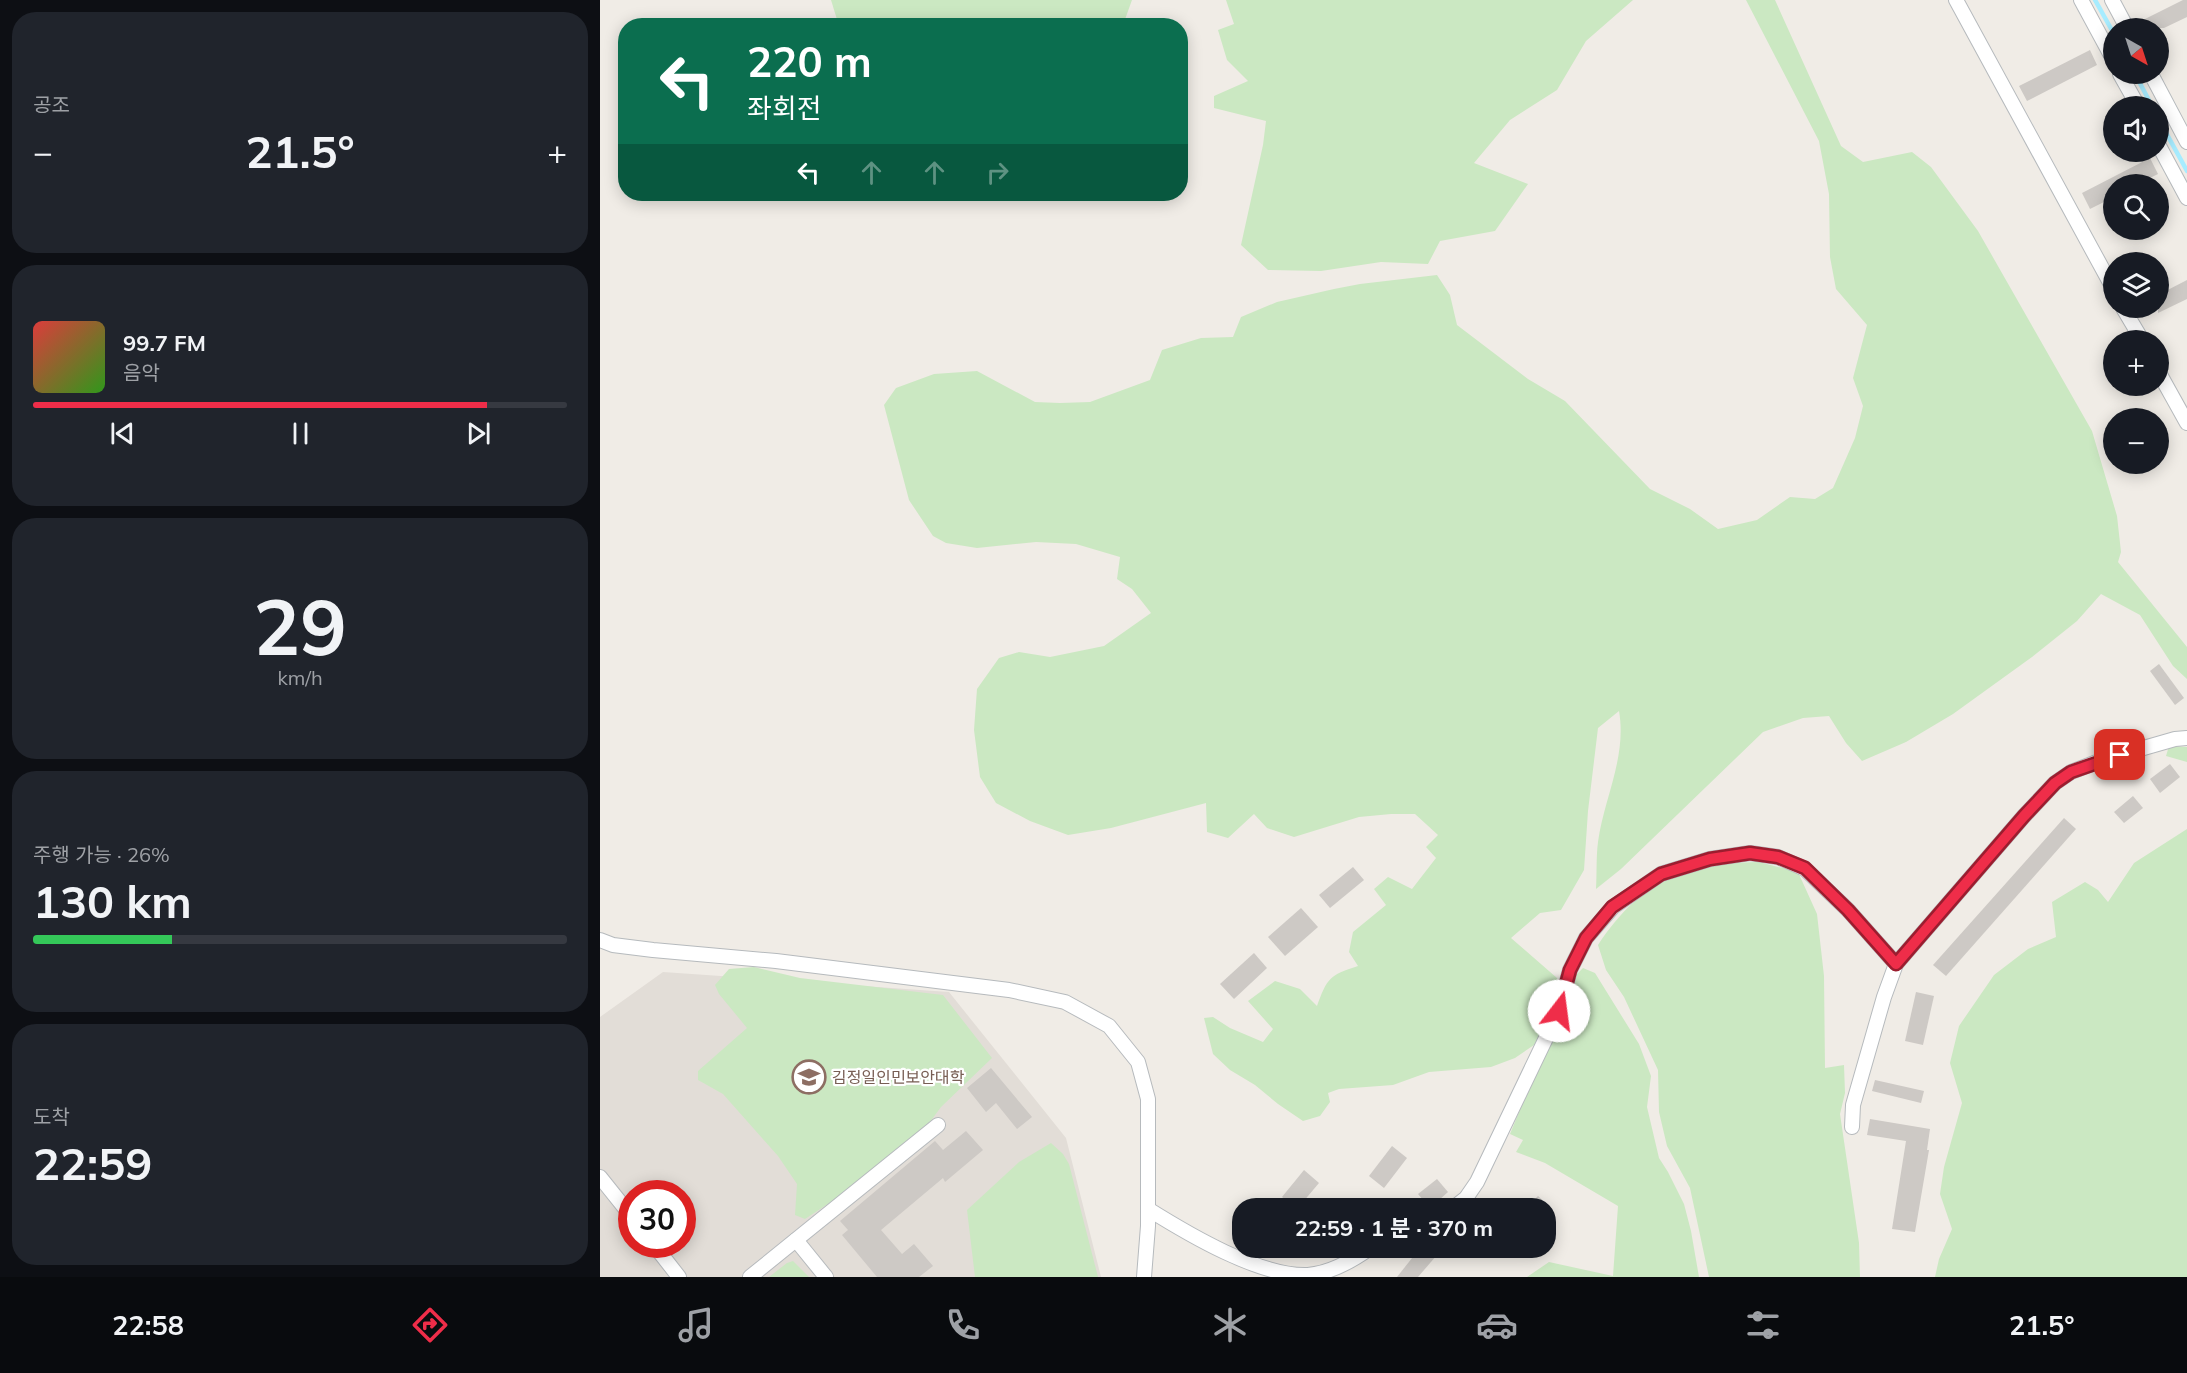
<!DOCTYPE html>
<html lang="ko">
<meta charset="utf-8">
<style>
body{margin:0;font-family:Mulish,"Noto Sans KR",sans-serif;background:#20242c;color:#f1f3f6;height:100vh;display:flex;flex-direction:column;font-size:22px;white-space:nowrap}
*{box-sizing:border-box;margin:0}
p{font-size:20px;color:#9ea1a6}
.icon{flex:none;width:33px;height:33px;fill:none;stroke:currentColor;stroke-width:2;stroke-linecap:round;stroke-linejoin:round}
.map{position:relative;flex:1;overflow:hidden}
.sheet{display:flex;flex-direction:column;gap:12px;padding:12px;background:#0d0f14;width:600px}
.sheet>*{flex:none}
.hud{position:absolute;left:18px;top:18px;width:570px;height:183px;border-radius:24px;box-shadow:0 3px 15px #0003;background:#0b6e4f;color:#fff;overflow:hidden}
.needle{width:39px;rotate:141deg}
.controls{position:absolute;left:1503px;top:18px;display:grid;gap:12px}
.controls a{display:grid;place-items:center;width:66px;height:66px;border-radius:50%;background:#171b24;box-shadow:0 3px 15px #0003;font-size:30px}
.speed{position:absolute;left:18px;top:1180px;display:flex;gap:12px;font-size:30px;font-weight:700;text-align:center}
.speed>*{display:grid;place-content:center;width:78px;height:78px;border-radius:50%;background:#171b24;box-shadow:0 3px 15px #0003;line-height:1}
.speed .limit{border:9px solid #d22;background:#fff;color:#111}
.pin{position:absolute;display:grid;place-items:center;width:51px;height:51px;color:#fff;margin:-26px;border-radius:12px;box-shadow:0 3px 9px #0006}
.me{position:absolute;width:66px;margin:-33px;rotate:15deg;stroke-linejoin:round;filter:drop-shadow(0 0 4px #0008)}
.turn{display:flex;align-items:center;gap:21px;height:126px;padding:0 30px;font-size:27px}
.turn .icon{width:78px;height:78px;stroke-width:2.5}
.turn b{display:block;font-size:42px;line-height:51px}
.lanes{display:flex;align-items:center;height:57px;padding:0 30px;background:#0003;justify-content:center;gap:30px;direction:ltr}
.lanes .off{opacity:.35}
.big{font-size:45px;font-weight:700;line-height:1.1}
.sheet .tile{flex:1;display:flex;flex-direction:column;justify-content:center;gap:9px;min-width:0;padding:0 21px;border-radius:24px;background:#20242c}
.sheet .dial{align-items:center;gap:0}
.dial b{font-size:78px;line-height:1}
.song{display:flex;align-items:center;gap:18px}
.cover{width:72px;height:72px;border-radius:9px;background:linear-gradient(135deg,hsl(0 70% 55%),hsl(110 70% 35%))}
.played{height:6px;border-radius:3px;background:linear-gradient(90deg,#ef2d49 85%,#363941 85%)}
.keys{display:flex;justify-content:space-around;direction:ltr}
.heat{display:flex;justify-content:space-between;align-items:center;font-size:33px;direction:ltr}
.charge{height:9px;border-radius:4px;background:linear-gradient(90deg,#34c759 26%,#363941 0)}
.trip{position:absolute;left:632px;top:1198px;width:324px;height:60px;border-radius:24px;background:#171b24;box-shadow:0 3px 15px #0003;font-weight:700;line-height:60px;text-align:center}
.tab-bar{display:flex;height:96px;justify-content:space-around;align-items:center;background:#090b0e;color:#9ea1a6}
.tab-bar .icon{width:42px;height:42px}
.tab-bar .on{color:#ef2d49}
.tab-bar b{font-size:27px;color:#f1f3f6}
main{display:flex;flex:1;min-height:0}
.map>svg:first-child{display:block}
.education{fill:#e2ddd7;fill-rule:evenodd}
.green{fill:#cbe8c2}
.lines{fill:none;stroke-linecap:round;stroke-linejoin:round}
.stream{stroke:#a7ecff;stroke-width:4.5}
.building{fill:#cdc9c5}
.minor-casing{stroke:#b6babd;stroke-width:16}
.minor{stroke:#fff;stroke-width:14}
.route-casing{stroke:#9b1d2f;stroke-width:15}
.route{stroke:#ef2d49;stroke-width:10}
.labels{text-anchor:middle;dominant-baseline:central;stroke-width:4.5;stroke-linejoin:round;paint-order:stroke}
.education-label{font-size:16px;fill:#785e54;stroke:#fff;text-anchor:start}
</style>
<main>
<section class="sheet">
<div class="tile"><p>공조</p>
<div class="heat"><a>−</a><b class="big">21.5°</b><a>+</a></div>
</div>
<div class="tile">
<div class="song"><i class="cover"></i><div><b>99.7 FM</b><p>음악</p></div></div>
<div class="played"></div>
<div class="keys"><svg class="icon" aria-label="previous" viewBox="0 0 24 24"><path d="M18 5L8 12l10 7zM5 5v14"/></svg><svg class="icon" aria-label="pause" viewBox="0 0 24 24"><path d="M8 5v14M16 5v14"/></svg><svg class="icon" aria-label="next" viewBox="0 0 24 24"><path d="M6 5l10 7-10 7zM19 5v14"/></svg></div>
</div>
<div class="tile dial"><b>29</b><p>km/h</p></div>
<div class="tile"><p>주행 가능 · 26%</p><b class="big">130 km</b><div class="charge"></div></div>
<div class="tile"><p>도착</p><b class="big">22:59</b></div>
</section>
<div class="map">
<svg width="1587" height="1277" viewBox="0 0 1587 1277">
<rect width="100%" height="100%" fill="#f0ece6"/>
<path class="education" d="M63 972 349 992 466 1138 501 1277H0V1017ZM32 1194H82V1245H32Z"/>
<g class="green">
<path d="M231 0H532L523 25 239 26Z"/>
<path d="M626 0H1033L986 41 957 90 910 120 874 163 928 184 895 231 840 241 828 264 781 262 721 271 668 270 641 245 663 145 666 121 614 108V96L648 81 627 60 618 30 634 24Z"/>
<path d="M1146 0H1175L1241 146 1263 162 1312 152 1331 167 1378 231 1492 431 1517 516 1521 552 1518 562 1587 647V679L1573 666 1540 615 1501 594 1477 621 1432 657 1353 714 1306 742 1262 761 1246 743 1229 716 1203 718 1163 732 1021 869 996 889C997 873 996 857 998 842 1004 798 1027 757 1019 711L998 728 988 811 984 870 961 910 940 913 911 938 957 978 958 1004 950 1019 934 1045 915 1058 891 1067 829 1072 793 1085 739 1089 728 1093 730 1102 720 1116 703 1121 678 1104 655 1085 630 1070 613 1054 604 1018 613 1017 630 1028 663 1042 673 1029 648 1001 675 981 700 989 717 1006C727 979 729 975 758 966L749 952 753 932 786 905 774 889 788 877 812 889 836 858 826 847 838 835 815 814H791L759 817 694 837 667 828 654 814 628 838 607 832 606 803 511 828 468 835 430 821 396 803 380 777 374 730 377 689 399 658 419 652 450 657 504 646 551 613 532 589 517 579 520 557 476 544 436 542 377 548 346 543 333 536 309 500 284 405 296 388 334 374 377 371 435 402 460 403 490 402 550 380 562 350 601 338 633 337 641 317 677 302 734 289 760 284 837 275 850 295 857 325 928 379 965 401 1050 489 1090 509 1118 529 1157 520 1190 497 1215 499 1233 488 1255 438 1263 406 1253 378 1267 325 1236 289 1230 257 1229 194 1219 141Z"/>
<path d="M1569 746 1587 747V762L1566 756Z"/>
<path d="M1587 829V1277H1335L1339 1259 1352 1229 1340 1194 1344 1167 1362 1103 1350 1063 1359 1026 1394 975 1428 949 1456 937 1452 902 1485 882 1498 890 1508 902 1534 863Z"/>
<path d="M1159 862 1198 872 1217 914 1224 976 1225 1068 1244 1065 1245 1093 1240 1114 1259 1243 1260 1277H1109L1090 1188 1067 1146 1059 1112 1058 1070 1024 997 1006 970 998 945C1019 913 1045 887 1080 872 1104 863 1134 863 1159 862Z"/>
<path d="M154 967 200 978 343 995 392 1058 341 1107 321 1134 243 1194 205 1219 195 1215 197 1184 178 1156 123 1094 98 1080V1071L147 1028 119 994 115 985 129 969Z"/>
<path d="M983 968 995 973 1039 1044 1051 1076 1047 1107 1059 1158 1068 1172 1084 1204 1091 1231 1099 1277H927L949 1262 1013 1276 1018 1206 945 1163 916 1152 923 1140 910 1134 975 976Z"/>
<path d="M451 1143 463 1154 469 1164 498 1277H375L367 1210 419 1162Z"/>
<path d="M193 1261 209 1277H169L187 1263Z"/>
</g>
<g class="lines">
<g class="stream">
<path d="M1495 0 1514 34"/>
<path d="M1535 74 1552 106"/>
<path d="M1558 118 1587 171"/>
</g>
</g>
<g class="building">
<path d="M1583 0H1587V17L1564 28H1547L1543 20Z"/>
<path d="M1490 50 1497 65 1427 101 1419 86Z"/>
<path d="M1550 158 1558 174 1538 184H1514V197L1490 209 1482 193Z"/>
<path d="M1587 280V299L1558 313V295Z"/>
<path d="M1559 664 1584 698 1575 705 1550 671Z"/>
<path d="M1570 764 1580 777 1560 793 1550 779Z"/>
<path d="M1533 796 1543 808 1524 823 1514 812Z"/>
<path d="M1464 818 1476 829 1346 976 1333 965Z"/>
<path d="M753 867 764 880 730 908 719 895Z"/>
<path d="M701 908 718 927 685 956 668 937Z"/>
<path d="M654 953 667 968 634 999 620 984Z"/>
<path d="M1316 992 1334 996 1323 1045 1305 1041Z"/>
<path d="M391 1068 432 1117 417 1129 396 1103 386 1112 367 1088Z"/>
<path d="M1275 1080 1324 1091 1321 1103 1272 1091Z"/>
<path d="M1270 1119 1330 1129 1327 1150H1329L1315 1232 1292 1229 1306 1141 1267 1135Z"/>
<path d="M366 1131 383 1150 345 1182 343 1178 281 1230 302 1254 314 1244 333 1266 319 1277H277L242 1235 248 1230 240 1221 335 1141 343 1150Z"/>
<path d="M792 1146 807 1158 784 1188 769 1176Z"/>
<path d="M704 1170 719 1183 697 1209 682 1197Z"/>
<path d="M837 1179 848 1192 830 1208 818 1194Z"/>
<path d="M938 1196 952 1209H925Z"/>
<path d="M820 1248H843L818 1277H797Z"/>
</g>
<g class="lines">
<g class="minor-casing">
<g id="minor">
<path d="M1356 0 1514 290"/>
<path d="M1481 0 1514 61"/>
<path d="M1512 0 1527 28"/>
<path d="M1520 74 1538 106"/>
<path d="M1551 74 1587 142"/>
<path d="M1558 144 1587 198"/>
<path d="M1523 308 1542 340"/>
<path d="M1558 371 1587 423"/>
<path d="M0 940 13 945 53 950 176 961 409 990 465 1002 509 1026 538 1062 548 1099V1226L544 1277"/>
<path d="M1252 1127 1253 1105 1284 997 1296 964 1424 816 1455 783 1471 772 1502 760 1575 739 1587 738"/>
<path d="M0 1177 32 1217"/>
<path d="M548 1209C588 1234 660 1277 708 1275 730 1273 752 1261 770 1248"/>
<path d="M852 1209 866 1198 877 1182 959 1011 970 970 986 938 1013 907 1061 874 1110 859 1150 853 1178 857 1205 869 1248 910 1296 964"/>
<path d="M196 1240 226 1277"/>
<path d="M54 1245 79 1277"/>
<path d="M150 1277 338 1125"/>
</g>
</g>
<use href="#minor" class="minor"/>
</g>
<g class="lines">
<g class="route-casing">
<path id="route" d="M959 1011 970 970 986 938 1012 907 1061 874 1110 859 1150 853 1178 857 1205 868 1248 910 1296 964 1424 816 1455 783 1471 772 1520 755"/>
</g>
<use href="#route" class="route"/>
</g>
<defs>
<g id="university-ring" transform="scale(1.725)"><circle r="9.5" fill="#fff" stroke="#8d6e63" stroke-width="1.5"/><path d="M0-5L7-2L0 1L-7-2ZM-4 1L0 2.5L4 1V4Q0 6-4 4Z" fill="#8d6e63"/></g>
</defs>
<g fill-rule="evenodd">
<use href="#university-ring" x="209" y="1077"/>
</g>
<g class="labels">
<g class="education-label">
<text x="232" y="1077">김정일인민보안대학</text>
</g>
</g>
</svg>
<div class="controls">
<a><svg class="needle" viewBox="-14 -14 28 28"><path d="M0-13l5 13h-10z" fill="#e53935"/><path d="M0 13l5-13h-10z" fill="#9ea1a6"/></svg></a>
<a><svg class="icon" aria-label="sound" viewBox="0 0 24 24"><path d="M4 9h4l5-4v14l-5-4H4zM17 9q2 3 0 6"/></svg></a>
<a><svg class="icon" aria-label="search" viewBox="0 0 24 24"><circle cx="10" cy="10" r="6"/><path d="M15 15l6 6"/></svg></a>
<a><svg class="icon" aria-label="layers" viewBox="0 0 24 24"><path d="M12 4l9 5-9 5-9-5zM3 14l9 5 9-5"/></svg></a>
<a>+</a>
<a>−</a>
</div>
<div class="speed"><div class="limit">30</div></div>
<div class="pin" style="left:1520px;top:755px;background:#d93025"><svg class="icon" aria-label="arrive" viewBox="0 0 24 24"><path d="M6 21V4h12l-3 4 3 4H6"/></svg></div>
<svg class="me" style="left:959px;top:1011px" viewBox="-20 -20 40 40"><circle r="19" fill="#fff"/><path d="M0-13L10 11 0 6-10 11z" fill="#ef2d49"/></svg>
<div class="trip">22:59 · 1 분 · 370 m</div>
<div class="hud">
<div class="turn"><svg class="icon" aria-label="left" viewBox="0 0 24 24"><path d="M17 20v-9H6M10 6l-5 5 5 5"/></svg><div><b>220 m</b>좌회전</div></div>
<div class="lanes"><svg class="icon" aria-label="left" viewBox="0 0 24 24"><path d="M17 20v-9H6M10 6l-5 5 5 5"/></svg><svg class="icon off" aria-label="ahead" viewBox="0 0 24 24"><path d="M12 20V5M6 11l6-6 6 6"/></svg><svg class="icon off" aria-label="ahead" viewBox="0 0 24 24"><path d="M12 20V5M6 11l6-6 6 6"/></svg><svg class="icon off" aria-label="right" viewBox="0 0 24 24"><path d="M7 20v-9h11M14 6l5 5-5 5"/></svg></div>
</div>
</div>
</main>
<nav class="tab-bar">
<b>22:58</b>
<svg class="icon on" aria-label="directions" viewBox="0 0 24 24"><path d="M12 3l9 9-9 9-9-9zM9 14v-3h6M13 9l2 2-2 2"/></svg>
<svg class="icon" aria-label="music" viewBox="0 0 24 24"><path d="M9 18V5l10-2v13"/><circle cx="6" cy="18" r="3"/><circle cx="16" cy="16" r="3"/></svg>
<svg class="icon" aria-label="phone" viewBox="0 0 24 24"><path d="M5 4h4l2 5-3 2q2 4 5 5l2-3 5 2v4C11 20 4 13 5 4z"/></svg>
<svg class="icon" aria-label="climate" viewBox="0 0 24 24"><path d="M12 3v18M4 7l16 10M4 17L20 7"/></svg>
<svg class="icon" aria-label="car" viewBox="0 0 24 24"><path d="M5 17H2v-5l4-1 3-4h7l3 4 3 1v5h-3M9 17h6M6 11h13"/><circle cx="7" cy="17" r="2"/><circle cx="17" cy="17" r="2"/></svg>
<svg class="icon" aria-label="filters" viewBox="0 0 24 24"><path d="M4 7h16M4 17h16"/><circle cx="9" cy="7" r="2"/><circle cx="15" cy="17" r="2"/></svg>
<b>21.5°</b>
</nav>
